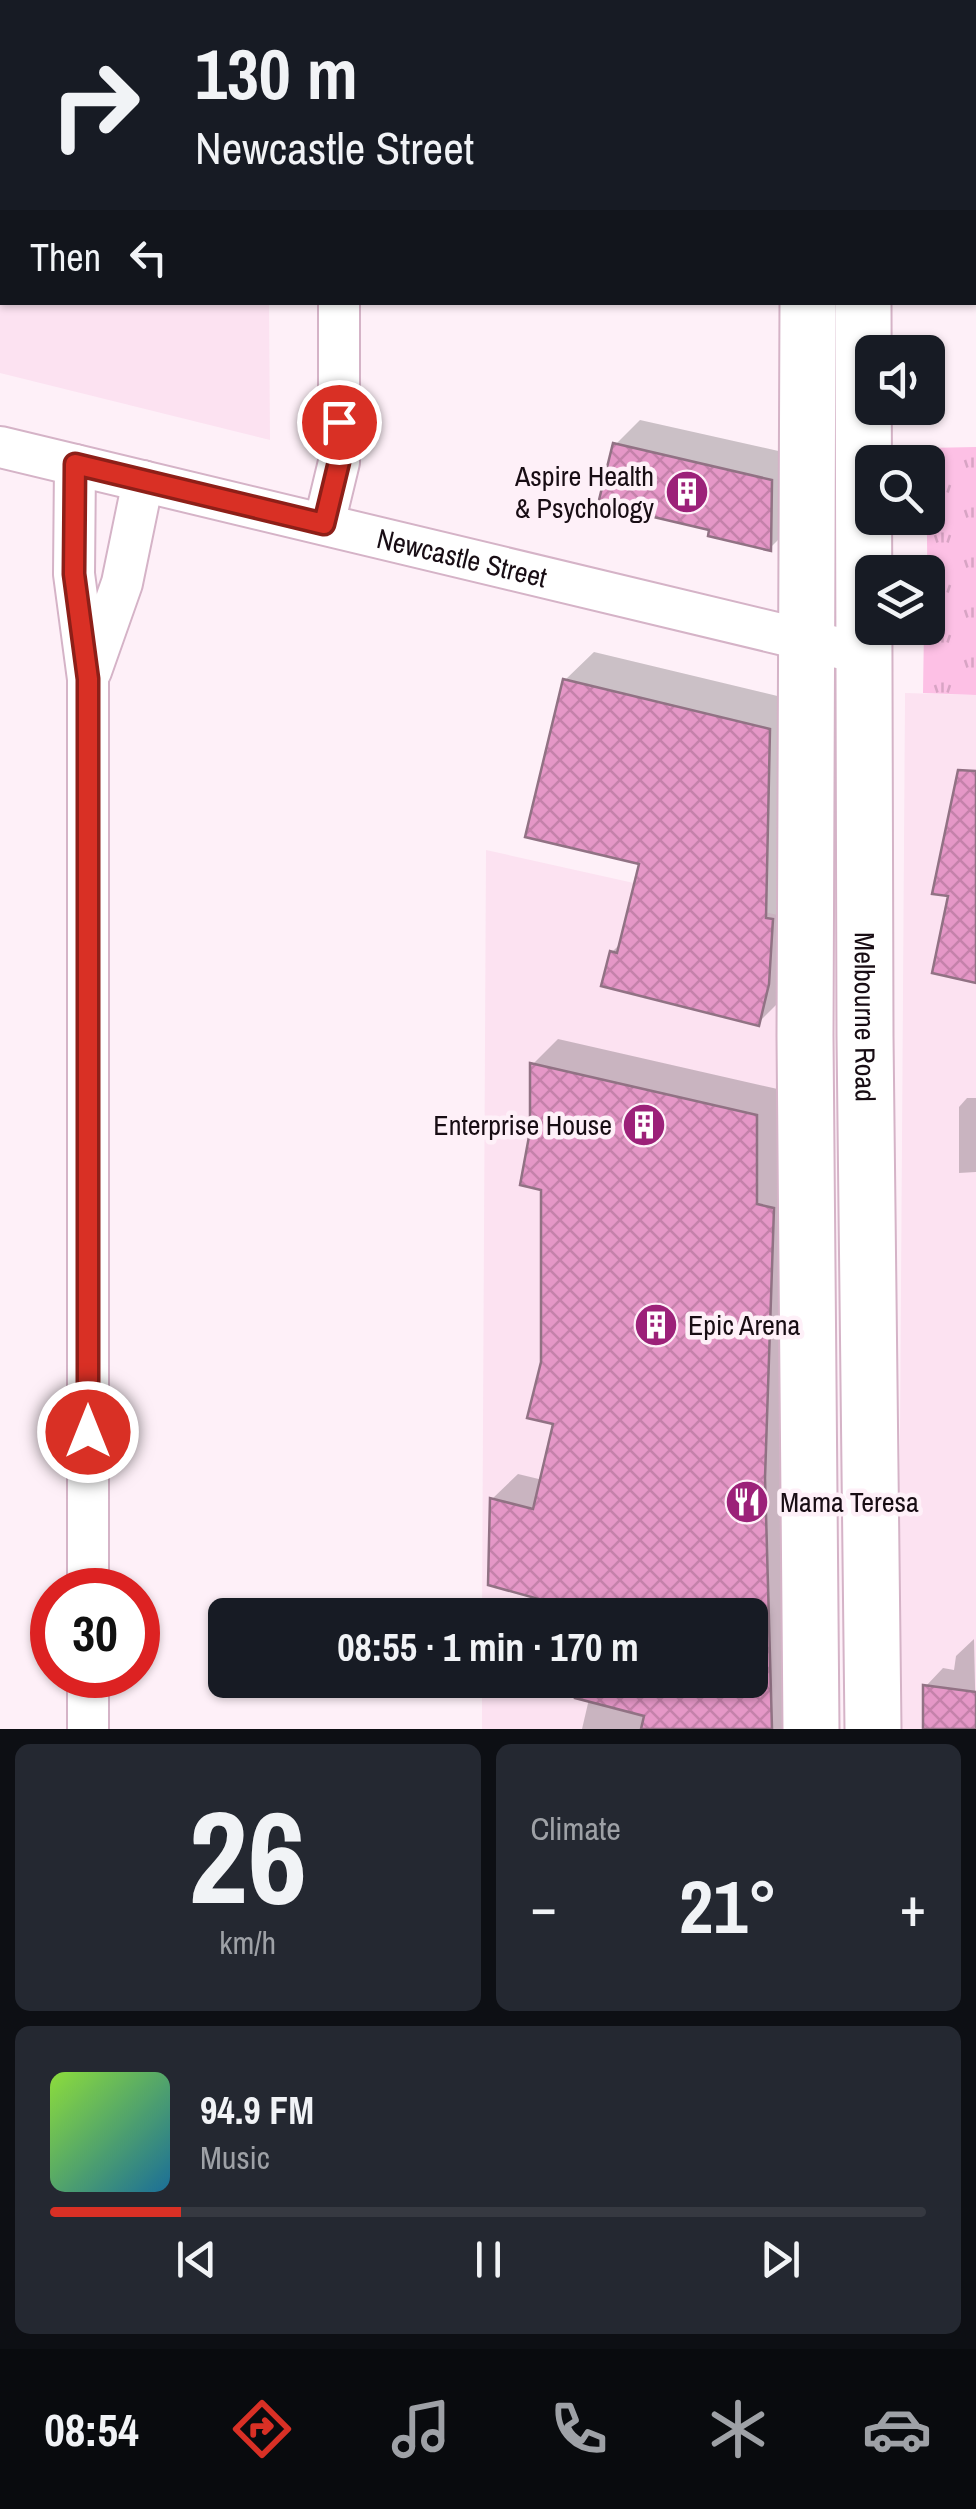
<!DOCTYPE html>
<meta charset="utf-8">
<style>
body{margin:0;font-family:"Archivo Narrow",sans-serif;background:#242831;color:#f1f3f6;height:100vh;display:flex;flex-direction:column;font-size:38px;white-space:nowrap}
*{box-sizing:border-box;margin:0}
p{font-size:32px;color:#9ea1a6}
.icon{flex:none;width:55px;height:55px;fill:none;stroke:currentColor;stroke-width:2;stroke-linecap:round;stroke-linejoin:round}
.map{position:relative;height:1729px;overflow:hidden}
.side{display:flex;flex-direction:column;gap:15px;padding:15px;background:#0d0f14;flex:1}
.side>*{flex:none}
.banner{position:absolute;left:0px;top:0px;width:978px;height:305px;box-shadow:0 2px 8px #0004;background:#171b24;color:#f1f3f6;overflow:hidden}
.tools{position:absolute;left:855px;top:335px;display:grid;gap:20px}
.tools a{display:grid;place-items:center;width:90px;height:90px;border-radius:15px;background:#171b24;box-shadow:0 2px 8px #0004;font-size:50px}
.speed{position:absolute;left:30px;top:1568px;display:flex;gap:20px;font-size:50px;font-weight:700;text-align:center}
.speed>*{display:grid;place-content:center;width:130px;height:130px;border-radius:50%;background:#171b24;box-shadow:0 2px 8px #0004;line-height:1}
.speed .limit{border:15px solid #d22;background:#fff;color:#111}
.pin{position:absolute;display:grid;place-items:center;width:85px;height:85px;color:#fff;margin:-42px;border:5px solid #fff;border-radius:50%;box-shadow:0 2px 10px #0007}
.me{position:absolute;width:110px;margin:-55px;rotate:0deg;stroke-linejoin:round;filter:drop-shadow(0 0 8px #0008)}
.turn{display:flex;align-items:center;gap:35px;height:210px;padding:0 30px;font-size:45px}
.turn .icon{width:130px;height:130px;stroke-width:2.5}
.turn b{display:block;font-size:70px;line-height:85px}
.then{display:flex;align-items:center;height:95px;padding:0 30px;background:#0003;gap:20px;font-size:38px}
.big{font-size:75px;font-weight:700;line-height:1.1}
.side .tile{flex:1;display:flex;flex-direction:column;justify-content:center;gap:15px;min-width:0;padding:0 35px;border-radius:15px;background:#242831}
.side .dial{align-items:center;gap:0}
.dial b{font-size:130px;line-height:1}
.song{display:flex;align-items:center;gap:30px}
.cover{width:120px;height:120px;border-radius:15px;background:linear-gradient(135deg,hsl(90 70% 55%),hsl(200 70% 35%))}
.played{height:10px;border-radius:5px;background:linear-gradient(90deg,#d93025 15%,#363941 15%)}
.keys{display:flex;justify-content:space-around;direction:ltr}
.heat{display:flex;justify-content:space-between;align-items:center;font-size:55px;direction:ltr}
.side .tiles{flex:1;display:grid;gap:15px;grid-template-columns:1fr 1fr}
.tile:last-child{grid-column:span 2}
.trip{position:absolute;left:208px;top:1598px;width:560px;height:100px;border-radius:15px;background:#171b24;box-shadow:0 2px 8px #0004;font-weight:700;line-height:100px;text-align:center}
.tabs{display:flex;height:160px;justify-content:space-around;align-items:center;background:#090b0e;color:#9ea1a6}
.tabs .icon{width:70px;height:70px}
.tabs .on{color:#d93025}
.tabs b{font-size:45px;color:#f1f3f6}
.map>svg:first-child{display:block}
.built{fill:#fce2f1}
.grass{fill:url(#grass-tufts)}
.shadow{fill:#0003}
.building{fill:url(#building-cross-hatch);stroke:#917284;stroke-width:2.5}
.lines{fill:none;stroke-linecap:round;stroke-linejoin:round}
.minor-casing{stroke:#d5b3c7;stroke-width:44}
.primary-casing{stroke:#d5b3c7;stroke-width:59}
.minor{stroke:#fff;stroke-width:40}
.primary{stroke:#fff;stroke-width:55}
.route-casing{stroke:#8d1f18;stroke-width:25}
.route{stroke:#d93025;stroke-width:18}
.labels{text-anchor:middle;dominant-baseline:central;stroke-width:9;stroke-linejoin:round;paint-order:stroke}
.poi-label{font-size:28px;fill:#180d14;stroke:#fef0f8;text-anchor:end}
.street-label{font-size:28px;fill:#180d14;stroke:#fef0f8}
</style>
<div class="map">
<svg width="976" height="1729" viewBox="0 0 976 1729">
<defs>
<pattern id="grass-tufts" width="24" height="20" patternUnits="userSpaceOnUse" patternTransform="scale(2.5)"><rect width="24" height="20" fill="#fdc0e5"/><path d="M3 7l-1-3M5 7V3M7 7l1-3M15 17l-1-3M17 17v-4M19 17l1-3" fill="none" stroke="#d8a4c4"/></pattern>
<pattern id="building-cross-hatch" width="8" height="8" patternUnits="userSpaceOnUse" patternTransform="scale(2.5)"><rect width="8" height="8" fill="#e597c7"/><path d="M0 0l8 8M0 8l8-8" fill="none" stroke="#c481aa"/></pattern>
</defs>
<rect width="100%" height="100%" fill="#fef0f8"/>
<g class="built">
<path d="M0 0H267L2 2V302L269 303 270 440 0 373Z"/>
<path d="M905 693 976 695V1729H898Z"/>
<path d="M486 850 787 917 794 1729H482V1680H750V1615H482Z"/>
</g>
<path class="grass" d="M976 447V695L923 693 924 628H928L926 448Z"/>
<g class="shadow">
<path d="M576 0H699L575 2Z"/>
<path d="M640 420 796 455 795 523 770 548 712 528 615 445Z"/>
<path d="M594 652 798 701 787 994 758 1023 612 952 622 942 642 862 565 680Z"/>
<path d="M558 1039 782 1090 797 1729H582L589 1699 582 1680H750V1615H599L492 1499 518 1474 543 1480 556 1422 544 1362V1189L533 1131V1064Z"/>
<path d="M967 1098H976V1172L959 1173V1107Z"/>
<path d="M974 1639 976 1729H925L926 1686 943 1668 954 1670 956 1656Z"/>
</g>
<g class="building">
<path d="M613 443 772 480 771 551 708 536 709 530 598 504Z"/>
<path d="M563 679 770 729 766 918 773 919 769 984 759 1026 601 986 610 951 617 953 639 864 525 837Z"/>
<path d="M958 770 976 771V983L932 973 948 896 932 894Z"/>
<path d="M530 1063 757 1115V1204L774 1208 765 1478 772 1729H641L644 1716 575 1698 579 1680H750V1615H596L488 1585 490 1498 533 1509 553 1424 527 1418 541 1362V1190L520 1185 530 1131Z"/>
<path d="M923 1685 976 1692V1729H923Z"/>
</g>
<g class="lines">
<g class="minor-casing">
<g id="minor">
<path d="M339 0V2"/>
<path id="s1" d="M0 447 864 654"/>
<path d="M75 465 74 574 88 679V1590"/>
<path d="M324 524 339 462V302"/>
<path d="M91 671 122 583 143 481"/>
<path d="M88 1729V1675"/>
</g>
</g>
<g class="primary-casing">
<g id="primary">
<path d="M862 0V2"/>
<path d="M810 2V0"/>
<path d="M808 302 805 1036 811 1729"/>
<path id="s2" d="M863 302 865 1036 873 1729"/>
</g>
</g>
<use href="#minor" class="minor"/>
<use href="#primary" class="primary"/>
</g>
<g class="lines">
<g class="route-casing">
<path id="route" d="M88 1432V679L74 574 75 464 324 524 339 462V422"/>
</g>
<use href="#route" class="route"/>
</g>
<defs>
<g id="building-disc" transform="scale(2.25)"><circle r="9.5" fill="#9c2179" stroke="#fef0f8"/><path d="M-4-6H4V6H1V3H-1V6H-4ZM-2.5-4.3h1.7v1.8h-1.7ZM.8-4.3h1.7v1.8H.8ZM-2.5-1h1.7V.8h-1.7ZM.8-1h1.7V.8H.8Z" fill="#fff"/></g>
<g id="restaurant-disc" transform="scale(2.25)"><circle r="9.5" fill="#9c2179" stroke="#fef0f8"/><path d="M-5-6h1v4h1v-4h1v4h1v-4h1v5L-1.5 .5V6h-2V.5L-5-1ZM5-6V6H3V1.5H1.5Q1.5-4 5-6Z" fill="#fff"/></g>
</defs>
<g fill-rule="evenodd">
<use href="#building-disc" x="687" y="492"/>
<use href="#building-disc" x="644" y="1125"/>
<use href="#building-disc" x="656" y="1325"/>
<use href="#restaurant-disc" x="747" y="1502"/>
</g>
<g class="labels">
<g class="poi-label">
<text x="654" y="476">Aspire Health<tspan x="654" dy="32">&amp; Psychology</tspan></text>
<text x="612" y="1125">Enterprise House</text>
<text x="688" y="1325" text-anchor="start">Epic Arena</text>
<text x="780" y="1502" text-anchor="start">Mama Teresa</text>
</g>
<g class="street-label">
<text stroke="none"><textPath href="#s1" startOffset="475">Newcastle Street</textPath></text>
<text stroke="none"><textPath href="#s2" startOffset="715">Melbourne Road</textPath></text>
</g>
</g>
</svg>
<div class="tools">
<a><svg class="icon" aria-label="sound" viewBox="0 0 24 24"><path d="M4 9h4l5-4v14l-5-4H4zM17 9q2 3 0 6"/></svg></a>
<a><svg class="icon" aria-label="search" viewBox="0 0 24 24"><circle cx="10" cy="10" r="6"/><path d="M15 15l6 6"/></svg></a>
<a><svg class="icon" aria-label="layers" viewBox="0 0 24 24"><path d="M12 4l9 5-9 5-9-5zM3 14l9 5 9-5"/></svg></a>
</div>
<div class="speed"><div class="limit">30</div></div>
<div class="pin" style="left:339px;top:422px;background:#d93025"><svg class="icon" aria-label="arrive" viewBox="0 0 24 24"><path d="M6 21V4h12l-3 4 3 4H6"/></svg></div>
<svg class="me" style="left:88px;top:1432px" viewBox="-20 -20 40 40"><circle r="17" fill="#d93025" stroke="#fff" stroke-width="3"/><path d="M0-11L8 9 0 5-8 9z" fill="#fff"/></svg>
<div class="trip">08:55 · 1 min · 170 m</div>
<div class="banner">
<div class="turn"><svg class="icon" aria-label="right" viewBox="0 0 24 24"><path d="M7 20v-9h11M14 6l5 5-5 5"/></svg><div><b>130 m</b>Newcastle Street</div></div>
<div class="then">Then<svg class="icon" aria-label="left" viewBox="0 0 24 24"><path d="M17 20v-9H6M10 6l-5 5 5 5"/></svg></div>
</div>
</div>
<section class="side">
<div class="tiles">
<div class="tile dial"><b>26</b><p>km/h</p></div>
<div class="tile"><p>Climate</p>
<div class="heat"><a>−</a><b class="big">21°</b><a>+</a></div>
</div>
<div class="tile">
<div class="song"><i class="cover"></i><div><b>94.9 FM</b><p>Music</p></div></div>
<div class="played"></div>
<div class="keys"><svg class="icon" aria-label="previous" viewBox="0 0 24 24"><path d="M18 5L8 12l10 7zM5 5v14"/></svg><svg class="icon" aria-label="pause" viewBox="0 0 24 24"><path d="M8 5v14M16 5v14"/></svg><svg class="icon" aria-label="next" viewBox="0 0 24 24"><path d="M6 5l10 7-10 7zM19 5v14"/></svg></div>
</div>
</div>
</section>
<nav class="tabs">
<b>08:54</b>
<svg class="icon on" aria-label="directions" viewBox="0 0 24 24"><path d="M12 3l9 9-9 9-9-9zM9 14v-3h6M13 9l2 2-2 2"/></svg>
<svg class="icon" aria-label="music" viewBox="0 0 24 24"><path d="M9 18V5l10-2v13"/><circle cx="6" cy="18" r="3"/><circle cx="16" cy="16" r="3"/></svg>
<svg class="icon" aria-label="phone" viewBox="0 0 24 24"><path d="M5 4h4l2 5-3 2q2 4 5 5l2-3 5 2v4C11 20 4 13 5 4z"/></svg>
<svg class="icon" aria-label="climate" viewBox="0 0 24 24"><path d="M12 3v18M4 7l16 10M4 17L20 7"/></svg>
<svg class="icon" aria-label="car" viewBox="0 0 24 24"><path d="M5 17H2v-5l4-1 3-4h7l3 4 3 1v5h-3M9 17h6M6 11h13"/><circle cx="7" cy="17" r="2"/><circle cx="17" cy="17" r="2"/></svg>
</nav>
